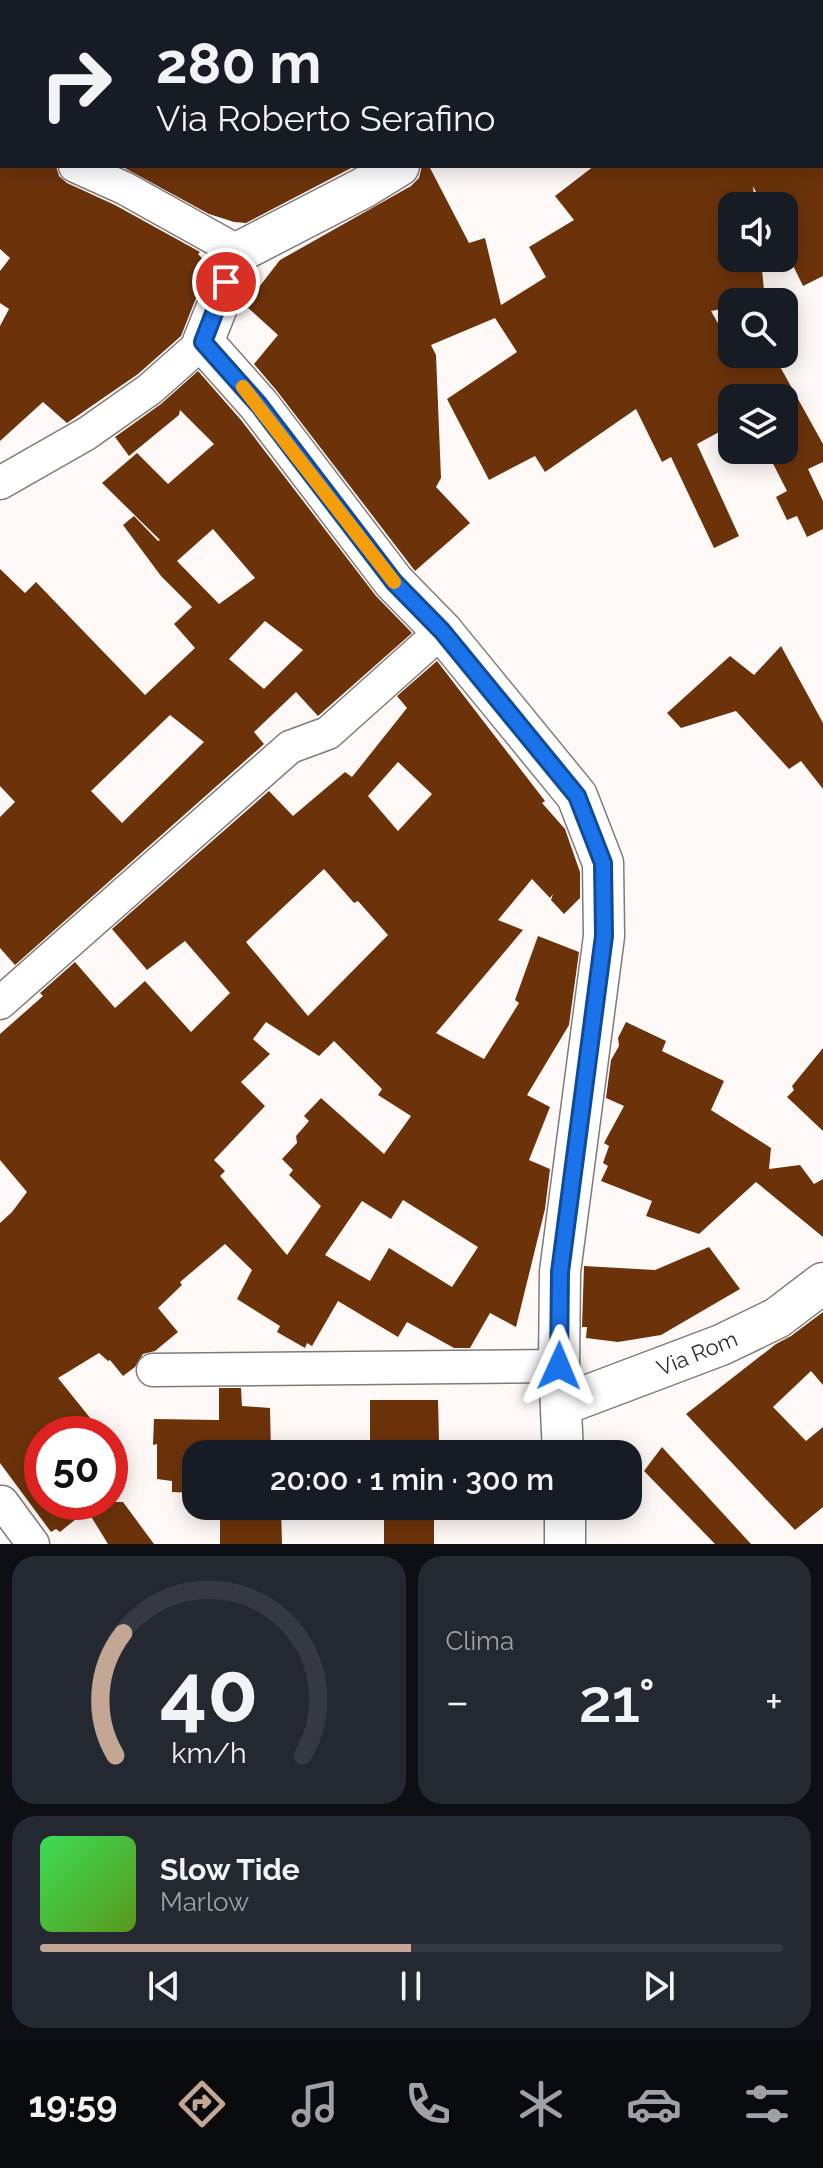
<!DOCTYPE html>
<html lang="it">
<meta charset="utf-8">
<style>
body{margin:0;font-family:Raleway,sans-serif;background:#242831;color:#f1f3f6;height:100vh;display:flex;flex-direction:column;font-size:30px;white-space:nowrap}
*{box-sizing:border-box;margin:0}
p{font-size:26px;color:#9ea1a6}
.icon{flex:none;width:44px;height:44px;fill:none;stroke:currentColor;stroke-width:2;stroke-linecap:round;stroke-linejoin:round}
.map{position:relative;height:1544px;overflow:hidden}
.sheet{display:flex;flex-direction:column;gap:12px;padding:12px;background:#0d0f14;flex:1}
.sheet>*{flex:none}
.banner{position:absolute;left:0px;top:0px;width:824px;height:168px;box-shadow:0 4px 20px #0003;background:#171b24;color:#f1f3f6;overflow:hidden}
.controls{position:absolute;left:718px;top:192px;display:grid;gap:16px}
.controls a{display:grid;place-items:center;width:80px;height:80px;border-radius:16px;background:#171b24;box-shadow:0 4px 20px #0003;font-size:40px}
.speed{position:absolute;left:24px;top:1416px;display:flex;gap:16px;font-size:40px;font-weight:700;text-align:center}
.speed>*{display:grid;place-content:center;width:104px;height:104px;border-radius:50%;background:#171b24;box-shadow:0 4px 20px #0003;line-height:1}
.speed .limit{border:12px solid #d22;background:#fff;color:#111}
.pin{position:absolute;display:grid;place-items:center;width:68px;height:68px;color:#fff;margin:-34px;border:4px solid #fff;border-radius:50%;box-shadow:0 2px 8px #0007}
.me{position:absolute;width:88px;margin:-44px;rotate:1deg;stroke-linejoin:round;filter:drop-shadow(0 0 6px #0008)}
.turn{display:flex;align-items:center;gap:28px;height:168px;padding:0 24px;font-size:36px}
.turn .icon{width:104px;height:104px;stroke-width:2.5}
.turn b{display:block;font-size:56px;line-height:68px}
.big{font-size:60px;font-weight:600;line-height:1.1}
.sheet .tile{flex:1;display:flex;flex-direction:column;justify-content:center;gap:12px;min-width:0;padding:0 28px;border-radius:24px;background:#242831}
.sheet .dial{align-items:center;gap:0}
.dial svg{height:208px;overflow:visible;fill:none;stroke:#363941;stroke-width:7;stroke-linecap:round;text-anchor:middle}
.dial text{fill:#f1f3f6;stroke:none}
.song{display:flex;align-items:center;gap:24px}
.cover{width:96px;height:96px;border-radius:12px;background:linear-gradient(135deg,hsl(130 70% 55%),hsl(90 70% 35%))}
.played{height:8px;border-radius:4px;background:linear-gradient(90deg,#c4a694 50%,#363941 50%)}
.keys{display:flex;justify-content:space-around;direction:ltr}
.heat{display:flex;justify-content:space-between;align-items:center;font-size:44px;direction:ltr}
.sheet .tiles{flex:1;display:grid;gap:12px;grid-template-columns:1fr 1fr}
.tile:last-child{grid-column:span 2}
.trip{position:absolute;left:182px;top:1440px;width:460px;height:80px;border-radius:24px;background:#171b24;box-shadow:0 4px 20px #0003;font-weight:600;line-height:80px;text-align:center}
.tabs{display:flex;height:128px;justify-content:space-around;align-items:center;background:#090b0e;color:#9ea1a6}
.tabs .icon{width:56px;height:56px}
.tabs .current{color:#c4a694}
.tabs b{font-size:36px;color:#f1f3f6}
.map>svg:first-child{display:block}
.building{fill:#6c330b;fill-rule:evenodd}
.lines{fill:none;stroke-linecap:round;stroke-linejoin:round}
.minor-casing{stroke:#7f7b79;stroke-width:35}
.major-casing{stroke:#7f7b79;stroke-width:43}
.minor{stroke:#fff;stroke-width:32}
.major{stroke:#fff;stroke-width:40}
.route-casing{stroke:#114b97;stroke-width:20}
.route{stroke:#1a73e8;stroke-width:14}
.slow{stroke:#f59e0b;stroke-width:14}
.labels{text-anchor:middle;dominant-baseline:central;stroke-width:8;stroke-linejoin:round;paint-order:stroke}
.street-label{font-size:22px;fill:#32302f;stroke:#fff}
</style>
<div class="map">
<svg width="823" height="1544" viewBox="0 0 823 1544">
<rect width="100%" height="100%" fill="#fef9f6"/>
<g class="building">
<path d="M0 166H56L59 176 67 183 115 205 200 252 198 254 209 265 181 336 138 374 67 423 43 402 0 441V326L9 309 0 303V271L10 258 0 249Z"/>
<path d="M121 166H355L246 223 234 222 209 214Z"/>
<path d="M422 166H429L469 243 485 238 501 305 546 277 529 247 574 220 555 196 594 166H823V276L803 286 784 247V206H763L753 186 755 206H732V258H761L765 302H732V307L711 311 732 348V354H773L823 444V462L808 469 823 501V529L807 537 797 516 787 520 776 497 787 491 766 450H784V398H732V425L697 444 739 536 714 548 671 457 662 462 636 409 545 472 535 456 489 480 447 399 517 352 495 318 431 345 436 355 441 478 436 487 470 523 415 571 277 391 254 364 278 335 245 305 280 260 411 186 419 178Z"/>
<path d="M198 371 241 420 376 596 412 633 318 716 296 692 254 732 264 744 15 965 0 948V817L15 802 0 786V569L25 593 36 582 145 695 195 648 174 624 192 607 161 576 123 525 134 516 158 541 160 540 102 483 137 453 168 484 214 444 180 410 179 415 129 456 115 437 161 404ZM213 529 255 578 219 604 177 561ZM265 621 303 650 264 689 229 659ZM170 715 204 742 122 823 91 791Z"/>
<path d="M781 646 823 723V789L801 761 789 769 736 711 681 728 667 713 730 656 754 675Z"/>
<path d="M437 661 545 801 542 803 565 829 580 872V898L564 914 551 900 553 894 550 898 532 879 498 920 523 930 436 1033 484 1059 519 1003 515 1000 538 936 579 952 569 1025 527 1095 550 1107 529 1160 550 1169 545 1209 516 1327 490 1313 470 1348H454L407 1322 398 1337 338 1301 312 1346 307 1343 305 1348 277 1332 280 1326 237 1299 252 1270 225 1244 180 1282 182 1285 158 1308 178 1332 155 1351 143 1354 135 1367 123 1376 110 1360 108 1361 99 1353 58 1378 103 1434H42V1502H123L154 1544H108L87 1510 60 1532 56 1529 51 1532 0 1463V1223L12 1212 27 1192 0 1160V1034L43 996 40 993 75 962 115 1008 145 981 191 1032 230 993 185 941 147 970 112 929 269 791 293 816 345 772 352 777 407 708 397 696ZM398 762 432 794 398 831 368 796ZM324 869 354 903 358 901 388 935 308 1016 246 942ZM266 1022 319 1056 334 1041 382 1089 378 1095 411 1116 384 1154 321 1098 304 1116 309 1121 296 1136 297 1143 282 1159 293 1170 289 1175 321 1206 287 1255 220 1176 225 1171 214 1160 265 1106 241 1082 270 1054 253 1039ZM403 1200 478 1247 452 1287 389 1248 370 1281 325 1255 362 1201 391 1219Z"/>
<path d="M626 1022 666 1041 662 1051 724 1081 711 1110 771 1148 769 1169 800 1165 814 1184 823 1179V1237L756 1182 699 1234 646 1216 652 1201 601 1181 608 1166 603 1163 609 1146 604 1143 624 1106 606 1098 611 1060 619 1046 618 1038Z"/>
<path d="M823 1048V1131L787 1097 794 1090 792 1086Z"/>
<path d="M709 1247 740 1289 661 1335 618 1342 586 1338 587 1327H582L584 1266 655 1270Z"/>
<path d="M823 1312V1385L811 1371 773 1407 806 1441 823 1427V1507L795 1530 686 1414 776 1344 791 1336Z"/>
<path d="M219 1388H241L242 1406 270 1408 271 1454H196V1493L172 1492V1481L157 1479V1444L153 1445 154 1419 219 1420Z"/>
<path d="M370 1400H438L439 1440 434 1441V1454H385L386 1440 370 1441Z"/>
<path d="M662 1447 751 1544H715L644 1471Z"/>
<path d="M220 1506H281L282 1544H220Z"/>
<rect x="384" y="1506" width="50" height="38"/>
</g>
<g class="lines">
<g class="minor-casing">
<g id="minor">
<path d="M753 0 755 2"/>
<path d="M822 79 823 80"/>
<path d="M0 132 2 133"/>
<path d="M75 166 124 188 239 252"/>
<path d="M0 483 86 434 150 389 203 342"/>
<path d="M0 1003 290 747 328 733 442 631"/>
<path d="M153 1370 559 1366"/>
<path d="M2 1502 33 1544"/>
</g>
</g>
<g class="major-casing">
<g id="major">
<path d="M631 2 633 0"/>
<path d="M399 166 363 188 239 252 203 342 259 405 394 582 442 631 577 796 603 863 604 936 560 1272 559 1366 563 1454"/>
<path d="M562 1405 721 1345 777 1318 823 1283"/>
<path d="M565 1544V1506"/>
</g>
</g>
<use href="#minor" class="minor"/>
<use href="#major" class="major"/>
</g>
<g class="lines">
<g class="route-casing">
<path id="route" d="M226 282 203 342 259 405 394 582 442 631 577 796 603 863 604 936 560 1272 559 1366"/>
</g>
<use href="#route" class="route"/>
<path class="slow" d="M243 387 394 582"/>
</g>
<g class="labels">
<g class="street-label">
<text transform="translate(697 1353) rotate(-22)">Via Rom</text>
</g>
</g>
</svg>
<div class="controls">
<a><svg class="icon" aria-label="sound" viewBox="0 0 24 24"><path d="M4 9h4l5-4v14l-5-4H4zM17 9q2 3 0 6"/></svg></a>
<a><svg class="icon" aria-label="search" viewBox="0 0 24 24"><circle cx="10" cy="10" r="6"/><path d="M15 15l6 6"/></svg></a>
<a><svg class="icon" aria-label="layers" viewBox="0 0 24 24"><path d="M12 4l9 5-9 5-9-5zM3 14l9 5 9-5"/></svg></a>
</div>
<div class="speed"><div class="limit">50</div></div>
<div class="pin" style="left:226px;top:282px;background:#d93025"><svg class="icon" aria-label="arrive" viewBox="0 0 24 24"><path d="M6 21V4h12l-3 4 3 4H6"/></svg></div>
<svg class="me" style="left:559px;top:1366px" viewBox="-20 -20 40 40"><path d="M0-17L14 15 0 8-14 15z" fill="#1a73e8" stroke="#fff" stroke-width="4"/></svg>
<div class="trip">20:00 · 1 min · 300 m</div>
<div class="banner">
<div class="turn"><svg class="icon" aria-label="right" viewBox="0 0 24 24"><path d="M7 20v-9h11M14 6l5 5-5 5"/></svg><div><b>280 m</b>Via Roberto Serafino</div></div>
</div>
</div>
<section class="sheet">
<div class="tiles">
<div class="tile dial"><svg viewBox="0 0 100 80">
<path d="M14 69A42 42 0 1 1 86 69"/>
<path d="M14 69A42 42 0 0 1 17 22" stroke="#c4a694"/>
<text x="50" y="56" font-size="32" font-weight="700">40</text>
<text x="50" y="72" font-size="11">km/h</text>
</svg></div>
<div class="tile"><p>Clima</p>
<div class="heat"><a>−</a><b class="big">21°</b><a>+</a></div>
</div>
<div class="tile">
<div class="song"><i class="cover"></i><div><b>Slow Tide</b><p>Marlow</p></div></div>
<div class="played"></div>
<div class="keys"><svg class="icon" aria-label="previous" viewBox="0 0 24 24"><path d="M18 5L8 12l10 7zM5 5v14"/></svg><svg class="icon" aria-label="pause" viewBox="0 0 24 24"><path d="M8 5v14M16 5v14"/></svg><svg class="icon" aria-label="next" viewBox="0 0 24 24"><path d="M6 5l10 7-10 7zM19 5v14"/></svg></div>
</div>
</div>
</section>
<nav class="tabs">
<b>19:59</b>
<svg class="icon current" aria-label="directions" viewBox="0 0 24 24"><path d="M12 3l9 9-9 9-9-9zM9 14v-3h6M13 9l2 2-2 2"/></svg>
<svg class="icon" aria-label="music" viewBox="0 0 24 24"><path d="M9 18V5l10-2v13"/><circle cx="6" cy="18" r="3"/><circle cx="16" cy="16" r="3"/></svg>
<svg class="icon" aria-label="phone" viewBox="0 0 24 24"><path d="M5 4h4l2 5-3 2q2 4 5 5l2-3 5 2v4C11 20 4 13 5 4z"/></svg>
<svg class="icon" aria-label="climate" viewBox="0 0 24 24"><path d="M12 3v18M4 7l16 10M4 17L20 7"/></svg>
<svg class="icon" aria-label="car" viewBox="0 0 24 24"><path d="M5 17H2v-5l4-1 3-4h7l3 4 3 1v5h-3M9 17h6M6 11h13"/><circle cx="7" cy="17" r="2"/><circle cx="17" cy="17" r="2"/></svg>
<svg class="icon" aria-label="filters" viewBox="0 0 24 24"><path d="M4 7h16M4 17h16"/><circle cx="9" cy="7" r="2"/><circle cx="15" cy="17" r="2"/></svg>
</nav>
